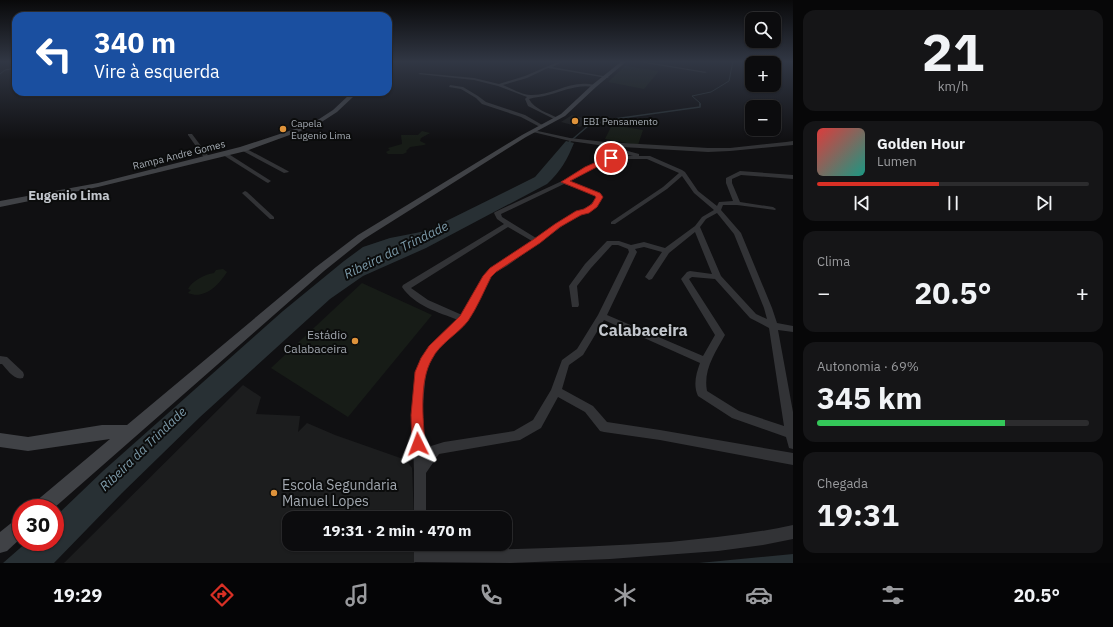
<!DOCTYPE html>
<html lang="pt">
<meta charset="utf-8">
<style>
body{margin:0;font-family:"IBM Plex Sans",sans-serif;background:#151517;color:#f1f3f6;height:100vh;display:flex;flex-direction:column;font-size:15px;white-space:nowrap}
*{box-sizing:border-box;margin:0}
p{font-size:13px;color:#9a9b9e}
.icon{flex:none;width:22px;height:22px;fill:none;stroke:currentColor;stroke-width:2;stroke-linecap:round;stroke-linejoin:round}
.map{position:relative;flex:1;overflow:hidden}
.sheet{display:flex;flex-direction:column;gap:10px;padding:10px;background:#070708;width:320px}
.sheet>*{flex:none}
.top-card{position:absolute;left:12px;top:12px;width:380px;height:84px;border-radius:12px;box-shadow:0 1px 3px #0004,0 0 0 1px #2c2c2e;background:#1a4fa0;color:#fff;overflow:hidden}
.fabs{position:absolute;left:745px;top:12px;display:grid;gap:8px}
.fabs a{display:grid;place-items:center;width:36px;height:36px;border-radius:8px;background:#0c0c0e;box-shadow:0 1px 3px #0004,0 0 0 1px #2c2c2e;font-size:20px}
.speed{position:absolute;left:12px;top:499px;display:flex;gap:8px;font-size:20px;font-weight:700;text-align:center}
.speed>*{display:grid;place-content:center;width:52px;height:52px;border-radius:50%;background:#0c0c0e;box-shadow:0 1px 3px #0004,0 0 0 1px #2c2c2e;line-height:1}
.speed .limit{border:6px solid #d22;background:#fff;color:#111}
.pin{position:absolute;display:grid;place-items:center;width:34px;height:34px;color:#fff;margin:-17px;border:2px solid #fff;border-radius:50%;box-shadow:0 1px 4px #0007}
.me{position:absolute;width:44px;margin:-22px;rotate:357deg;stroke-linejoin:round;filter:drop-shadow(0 0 3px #0008)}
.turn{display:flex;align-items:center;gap:14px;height:84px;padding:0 16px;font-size:18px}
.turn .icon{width:52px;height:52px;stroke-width:2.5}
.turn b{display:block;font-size:28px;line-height:34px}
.big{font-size:30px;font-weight:700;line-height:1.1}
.sheet .widget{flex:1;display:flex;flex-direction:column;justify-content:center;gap:6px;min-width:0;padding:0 14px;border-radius:12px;background:#151517}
.sheet .dial{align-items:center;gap:0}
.dial b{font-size:52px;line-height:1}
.song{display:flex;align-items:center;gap:12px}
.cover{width:48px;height:48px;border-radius:6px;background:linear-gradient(135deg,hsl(0 70% 55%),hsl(170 70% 35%))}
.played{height:4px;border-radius:2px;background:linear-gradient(90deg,#d93025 45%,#2c2c2e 45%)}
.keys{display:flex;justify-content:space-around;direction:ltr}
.heat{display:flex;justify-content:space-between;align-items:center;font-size:22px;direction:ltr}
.charge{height:6px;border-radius:3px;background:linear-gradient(90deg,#34c759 69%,#2c2c2e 0)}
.trip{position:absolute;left:282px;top:511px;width:230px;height:40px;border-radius:12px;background:#0c0c0e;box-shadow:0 1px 3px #0004,0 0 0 1px #2c2c2e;font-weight:700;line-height:40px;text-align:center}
.dock{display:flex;height:64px;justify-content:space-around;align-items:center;background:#050506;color:#9a9b9e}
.dock .icon{width:28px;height:28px}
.dock .active{color:#d93025}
.dock b{font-size:18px;color:#f1f3f6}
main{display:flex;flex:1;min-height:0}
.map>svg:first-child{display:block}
.built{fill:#1c1d1e}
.green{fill:#171c17}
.water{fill:#283034}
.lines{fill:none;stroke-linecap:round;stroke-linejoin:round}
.stream-far1{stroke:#283034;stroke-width:1}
.stream{stroke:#283034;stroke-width:1.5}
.street{fill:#323336;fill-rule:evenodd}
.secondary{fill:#404246;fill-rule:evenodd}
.route{fill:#d93025;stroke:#8d1f18}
.poi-dot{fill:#df933b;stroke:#0b0c0c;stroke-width:1.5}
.labels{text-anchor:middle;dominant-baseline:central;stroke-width:4;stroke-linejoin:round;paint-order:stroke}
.far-poi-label{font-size:10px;fill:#a3a9b1;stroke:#0b0c0c;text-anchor:start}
.far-street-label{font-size:10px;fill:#a3a9b1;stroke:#0b0c0c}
.poi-label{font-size:12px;fill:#a3a9b1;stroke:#0b0c0c;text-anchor:end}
.far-district-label{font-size:13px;font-weight:bold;fill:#c3c7cd;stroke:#0b0c0c}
.water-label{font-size:13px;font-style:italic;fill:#7c9aa9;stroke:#0b0c0c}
.near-poi-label{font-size:14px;fill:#a3a9b1;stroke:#0b0c0c;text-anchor:start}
.district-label{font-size:16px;font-weight:bold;fill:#c3c7cd;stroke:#0b0c0c}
</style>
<main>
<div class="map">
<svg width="793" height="563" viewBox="0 0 793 563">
<rect width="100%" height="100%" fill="#101012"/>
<g class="built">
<path d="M572 115 590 120 580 127 561 122Z"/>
<path d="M243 385 261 397 256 414 300 416 298 432 307 423 335 435 406 460 412 468 414 518H289V544H415V563H64Z"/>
</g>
<g class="green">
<path d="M625 66H626L659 71 644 89 608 82Z"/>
<path d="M612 125 643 130 638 145 605 139Z"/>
<path d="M422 131 430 133 421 138 420 141 426 144 424 145 410 147 406 151 407 152 403 154H388L386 152 390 150 388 148 402 144 401 135H418Z"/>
<path d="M223 269 227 272C219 285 204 300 188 293L191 290 188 289C192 281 205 274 214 273L216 270Z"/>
<path d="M362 283 432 315 348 417 271 368Z"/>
</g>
<g class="water">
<path d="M566 141 574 143C567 160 561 171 547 184L426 248 363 276 330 299 200 417 122 493 54 563H3L27 542H55V517L103 471 283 311 344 261 363 247 390 238 426 231 535 177Z"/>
<path d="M793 554V563H699Z"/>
</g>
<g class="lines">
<g class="stream-far1">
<path d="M0 74 5 70 16 68"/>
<path d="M700 105V103L692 96 711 92 729 81 733 61"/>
</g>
<path class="stream" d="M567 144 588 126 614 119 700 107V104"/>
<g class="street">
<path d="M560 61H565L552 67 609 77 607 78 548 68 527 78 503 85C510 88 524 96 532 95 555 95 570 79 595 85L594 87C577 84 564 91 548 95 542 97 535 97 529 99 534 109 548 113 558 118V119L556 120 528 106 525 99 527 97 498 86 474 80 418 74 420 73 474 78 499 84 525 76Z"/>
<path d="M633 61H640L707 72 705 73Z"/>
<path d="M776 61H780L779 67 777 68 775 67Z"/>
<path d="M450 85 463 87 478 96 486 102 525 115 544 126 540 127 521 117 482 104 476 98 461 89 449 87Z"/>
<path d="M533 130 570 138 605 142 708 148H730L786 142 793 141V145L730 151 708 152 605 146 570 141 533 132Z"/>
<path d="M188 134H192L210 158 209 159H205L188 135Z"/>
<path d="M243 147 288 171 289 172 284 173 241 150 240 149Z"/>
<path d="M624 150 639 154V156H650L682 170 685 172 698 191 717 206 719 202 733 201 726 183V178L740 171 793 175V179L741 175 732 179V183L740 202 773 207 776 209 775 210 737 205H723L721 210 741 233 772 308 777 323 793 326V332L778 330 793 412V449L789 448 786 437 732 418 698 396C693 385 696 374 700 363L604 320 583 355 569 365 562 389 593 406 607 422 660 430 793 453V465L660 440 604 432 600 431 585 412 558 397 541 428 520 440 439 454 426 473V518H414V471L412 415 416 372 423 355 430 346 458 320C438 312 415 306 402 287L403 285 504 224 497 219 494 213 495 212 562 181 616 152ZM619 154H624L633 156H616ZM610 159H647L679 173 663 187 611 222V224H615L667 189 682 176 694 193 714 210 702 217 695 226 665 248 644 242 631 245 619 241H607L585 264 569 286 572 307H578L579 305 577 286 591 268 612 245H618L628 249 629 252 598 315 577 349 562 360 551 390 533 420 514 431 444 442 431 446 425 454 422 415 426 372 430 360 436 352 467 321 491 277 496 272 507 266 568 222 594 209 603 197 600 193 569 182ZM564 184 596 195 597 197 589 206 571 215 536 238 502 217 501 214ZM717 213 734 234 764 308 767 319 756 314 721 276 700 227 706 219ZM508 227 532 241 501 263 490 268 484 276 462 315 428 300 411 288ZM695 232 712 274 690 271 687 272 681 279 715 335 703 356 607 315 637 252 635 249 644 247 662 252 645 277 649 280 652 279 669 253ZM692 277 715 279 750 318 769 328 784 426 739 411 707 391C703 370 715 353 725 335L689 279Z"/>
<path d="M223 153H227L271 181 268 183 266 182 223 155Z"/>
<path d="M245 191 247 192 274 217V219H270L243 194 242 193Z"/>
<path d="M0 356 7 357 23 372 24 375 23 378C14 381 7 369 2 364H0Z"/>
<path d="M793 525V539L763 545 718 551 610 559 510 563 414 562V544H428V551C509 549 589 548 670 542 711 538 752 534 793 525Z"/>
</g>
<g class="secondary">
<path d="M622 61H627L596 87 565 116 526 137 364 239 324 271 54 508H32L35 502 110 439 28 451 0 447V433L28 437 102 425H127L316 267 358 235 522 135 561 114 592 85Z"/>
<path d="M349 95 354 96 337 112 317 125 246 151 98 187 0 207V201L98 183 240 147 313 123 333 110Z"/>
<path d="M21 517V538L7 551 0 553V532L15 520Z"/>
</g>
</g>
<linearGradient id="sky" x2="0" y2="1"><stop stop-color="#09090a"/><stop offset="0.44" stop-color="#313744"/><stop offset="1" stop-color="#313744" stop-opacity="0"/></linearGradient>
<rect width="793" height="140" fill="url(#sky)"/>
<path class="route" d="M608 157 614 158 570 181 600 193 603 197 597 207 589 213 581 215 560 227 540 243 496 272 491 277C484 291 477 308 468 321 457 335 440 343 432 359 419 381 423 419 425 444L423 448 418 450 414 448 412 444 411 415 415 372 421 358 429 346 460 316 483 276 490 268 534 239 555 224 576 211 584 209 592 204 596 197 595 196 561 182 585 167Z"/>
<g class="poi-dot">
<circle cx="575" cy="121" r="4"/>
<circle cx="283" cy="129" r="4"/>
<circle cx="355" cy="341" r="4"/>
<circle cx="274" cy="493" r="4"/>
</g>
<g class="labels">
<g class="far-poi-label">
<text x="583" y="121">EBI Pensamento</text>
<text x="291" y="123">Capela<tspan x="291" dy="12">Eugenio Lima</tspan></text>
</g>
<g class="far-street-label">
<text transform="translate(179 155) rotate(-14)">Rampa Andre Gomes</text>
</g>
<g class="poi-label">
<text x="347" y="334">Estádio<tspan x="347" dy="14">Calabaceira</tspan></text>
</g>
<g class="far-district-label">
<text x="69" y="195">Eugenio Lima</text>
</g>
<g class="water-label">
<text transform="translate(396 250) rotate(-26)">Ribeira da Trindade</text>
<text transform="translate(143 449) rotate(-44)">Ribeira da Trindade</text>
</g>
<g class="near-poi-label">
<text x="282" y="485">Escola Segundaria<tspan x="282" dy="16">Manuel Lopes</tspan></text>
</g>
<g class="district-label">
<text x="643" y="330">Calabaceira</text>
</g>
</g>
</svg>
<div class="fabs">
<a><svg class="icon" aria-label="search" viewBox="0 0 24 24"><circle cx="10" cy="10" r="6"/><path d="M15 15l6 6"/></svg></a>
<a>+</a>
<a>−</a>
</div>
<div class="speed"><div class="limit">30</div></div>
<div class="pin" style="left:611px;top:158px;background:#d93025"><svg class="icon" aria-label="arrive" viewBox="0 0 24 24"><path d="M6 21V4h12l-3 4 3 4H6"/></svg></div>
<svg class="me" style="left:418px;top:444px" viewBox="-20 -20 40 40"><path d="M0-17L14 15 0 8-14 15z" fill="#d93025" stroke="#fff" stroke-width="4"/></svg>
<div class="trip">19:31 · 2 min · 470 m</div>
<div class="top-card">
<div class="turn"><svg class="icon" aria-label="left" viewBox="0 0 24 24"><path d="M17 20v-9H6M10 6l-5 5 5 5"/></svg><div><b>340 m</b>Vire à esquerda</div></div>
</div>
</div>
<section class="sheet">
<div class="widget dial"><b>21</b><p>km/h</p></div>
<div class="widget">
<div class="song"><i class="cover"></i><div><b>Golden Hour</b><p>Lumen</p></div></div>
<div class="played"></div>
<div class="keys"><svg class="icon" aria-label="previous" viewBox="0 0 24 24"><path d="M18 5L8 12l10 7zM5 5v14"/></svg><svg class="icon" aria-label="pause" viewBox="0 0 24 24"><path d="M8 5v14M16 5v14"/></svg><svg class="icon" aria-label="next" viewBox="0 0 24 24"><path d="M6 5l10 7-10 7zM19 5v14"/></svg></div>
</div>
<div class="widget"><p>Clima</p>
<div class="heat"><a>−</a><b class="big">20.5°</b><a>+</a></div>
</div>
<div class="widget"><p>Autonomia · 69%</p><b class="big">345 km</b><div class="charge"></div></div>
<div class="widget"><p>Chegada</p><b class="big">19:31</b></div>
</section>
</main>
<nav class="dock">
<b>19:29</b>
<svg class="icon active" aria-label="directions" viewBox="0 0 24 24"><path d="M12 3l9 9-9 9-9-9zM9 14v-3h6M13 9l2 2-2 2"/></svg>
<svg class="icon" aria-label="music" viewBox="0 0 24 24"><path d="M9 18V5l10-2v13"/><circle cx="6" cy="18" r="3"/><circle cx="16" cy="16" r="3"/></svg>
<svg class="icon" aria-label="phone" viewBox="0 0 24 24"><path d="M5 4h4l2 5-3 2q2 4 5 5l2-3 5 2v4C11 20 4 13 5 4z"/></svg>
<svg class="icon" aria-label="climate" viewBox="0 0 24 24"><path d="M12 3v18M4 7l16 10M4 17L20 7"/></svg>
<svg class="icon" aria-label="car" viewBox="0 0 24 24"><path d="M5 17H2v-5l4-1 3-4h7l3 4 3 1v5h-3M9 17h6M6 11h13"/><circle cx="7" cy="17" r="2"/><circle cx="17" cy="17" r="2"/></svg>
<svg class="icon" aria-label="filters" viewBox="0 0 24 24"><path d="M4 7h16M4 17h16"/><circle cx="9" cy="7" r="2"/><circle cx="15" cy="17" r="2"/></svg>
<b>20.5°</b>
</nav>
